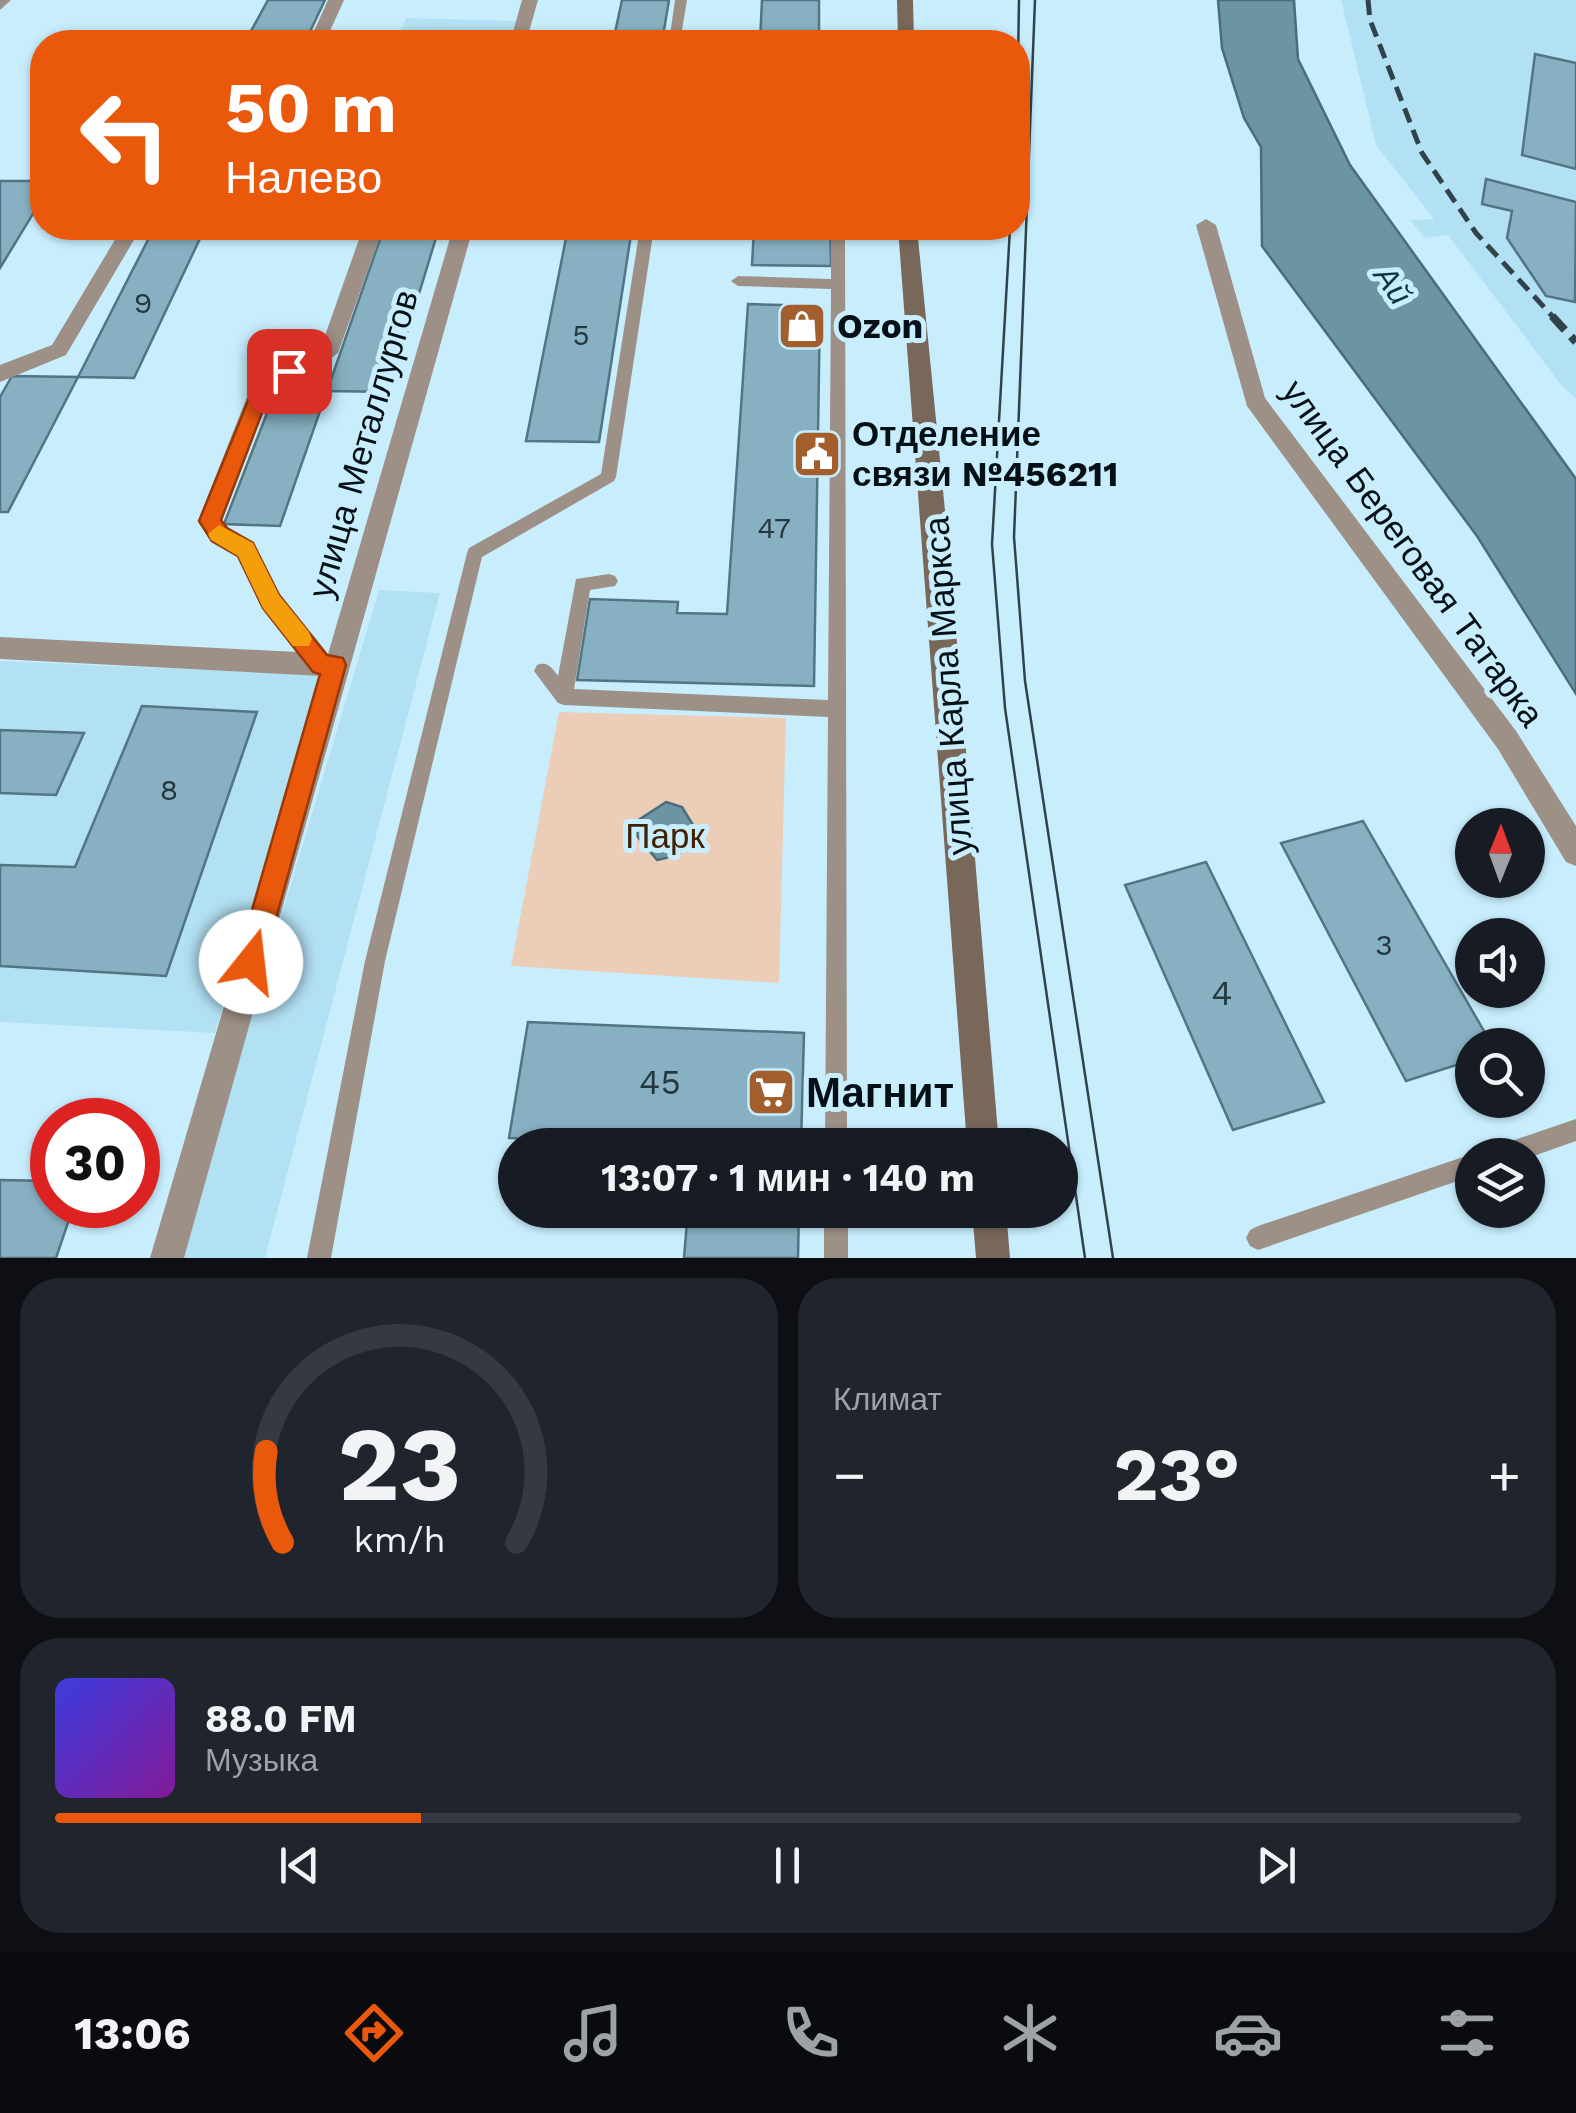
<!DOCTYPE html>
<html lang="ru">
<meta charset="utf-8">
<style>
body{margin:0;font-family:"Work Sans",sans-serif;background:#20242c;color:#f1f3f6;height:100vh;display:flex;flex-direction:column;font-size:38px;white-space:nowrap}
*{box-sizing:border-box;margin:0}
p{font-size:32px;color:#9ea1a6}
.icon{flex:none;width:55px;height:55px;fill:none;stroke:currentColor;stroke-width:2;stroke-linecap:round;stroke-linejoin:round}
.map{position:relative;height:1258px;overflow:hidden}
.side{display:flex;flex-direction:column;gap:20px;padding:20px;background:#0d0f14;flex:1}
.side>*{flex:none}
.hud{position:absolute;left:30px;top:30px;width:1000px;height:210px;border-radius:40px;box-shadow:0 2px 8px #0004;background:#ea580c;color:#fff;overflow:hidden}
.needle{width:65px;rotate:1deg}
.fabs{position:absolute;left:1455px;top:808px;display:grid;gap:20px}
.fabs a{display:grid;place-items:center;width:90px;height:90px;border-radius:50%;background:#171b24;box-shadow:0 2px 8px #0004;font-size:50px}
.speed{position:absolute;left:30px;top:1098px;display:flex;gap:20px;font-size:50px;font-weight:700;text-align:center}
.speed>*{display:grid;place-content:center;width:130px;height:130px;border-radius:50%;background:#171b24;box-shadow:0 2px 8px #0004;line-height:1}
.speed .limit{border:15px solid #d22;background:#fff;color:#111}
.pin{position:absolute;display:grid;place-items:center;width:85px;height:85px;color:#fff;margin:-42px;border-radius:20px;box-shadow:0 5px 15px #0006}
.me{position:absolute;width:110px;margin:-55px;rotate:16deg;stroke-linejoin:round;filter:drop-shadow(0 0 8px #0008)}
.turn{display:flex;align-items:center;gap:35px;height:210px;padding:0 30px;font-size:45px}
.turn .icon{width:130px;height:130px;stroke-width:2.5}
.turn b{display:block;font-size:70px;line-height:85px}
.big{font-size:75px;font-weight:700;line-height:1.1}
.side .widget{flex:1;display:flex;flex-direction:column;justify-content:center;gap:15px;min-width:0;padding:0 35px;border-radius:40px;background:#20242c}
.side .dial{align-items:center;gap:0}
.dial svg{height:260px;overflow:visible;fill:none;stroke:#363941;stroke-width:7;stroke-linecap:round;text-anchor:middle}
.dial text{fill:#f1f3f6;stroke:none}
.song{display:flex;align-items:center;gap:30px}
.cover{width:120px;height:120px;border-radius:15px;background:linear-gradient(135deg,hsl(240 70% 55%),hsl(290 70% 35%))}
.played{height:10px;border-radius:5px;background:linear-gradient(90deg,#ea580c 25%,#363941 25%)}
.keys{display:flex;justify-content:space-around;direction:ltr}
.heat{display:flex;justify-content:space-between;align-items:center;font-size:55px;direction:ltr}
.side .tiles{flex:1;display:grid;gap:20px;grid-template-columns:1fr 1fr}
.widget:last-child{grid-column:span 2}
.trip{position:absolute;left:498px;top:1128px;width:580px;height:100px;border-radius:50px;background:#171b24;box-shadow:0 2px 8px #0004;font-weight:700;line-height:100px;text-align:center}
.tab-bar{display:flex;height:160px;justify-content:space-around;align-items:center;background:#090b0e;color:#9ea1a6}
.tab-bar .icon{width:70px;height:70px}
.tab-bar .on{color:#ea580c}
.tab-bar b{font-size:45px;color:#f1f3f6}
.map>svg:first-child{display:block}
.built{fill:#b3e1f4}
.green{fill:#eccdb8}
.water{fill:#6b94a5;stroke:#4c6c7a;stroke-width:2.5}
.building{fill:#87b1c3;stroke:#537583;stroke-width:2.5}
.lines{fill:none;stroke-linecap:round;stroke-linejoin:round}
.service{fill:#9d9087;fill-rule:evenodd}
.minor{fill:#9d9087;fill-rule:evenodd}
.secondary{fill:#79675a;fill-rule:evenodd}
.tram{stroke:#31434a;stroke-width:2.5}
.rail-far1{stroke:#31434a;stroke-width:5;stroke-dasharray:15 8;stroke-linecap:butt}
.rail{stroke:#31434a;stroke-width:8;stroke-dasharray:19 9;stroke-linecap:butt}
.route{fill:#ea580c;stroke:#983908;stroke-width:2.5}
.slow{fill:#f59e0b}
.labels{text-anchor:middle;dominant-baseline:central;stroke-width:10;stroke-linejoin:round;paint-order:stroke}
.number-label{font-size:30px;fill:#253840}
.far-water-label{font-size:32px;font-style:italic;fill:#0d3442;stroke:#c8eefe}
.poi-label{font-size:35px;font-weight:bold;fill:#041015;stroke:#c8eefe;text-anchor:start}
.street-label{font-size:35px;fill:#041015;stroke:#c8eefe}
.park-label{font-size:35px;fill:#422004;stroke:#c8eefe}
.near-number-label{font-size:35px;fill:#253840}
.near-poi-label{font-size:42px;font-weight:bold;fill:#041015;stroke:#c8eefe;text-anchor:start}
</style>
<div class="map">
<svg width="1576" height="1258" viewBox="0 0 1576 1258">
<rect width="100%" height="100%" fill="#c8eefe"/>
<g class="built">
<path d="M1341 0H1576V398L1562 386 1448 235 1425 238 1410 220 1434 219 1376 145Z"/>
<path d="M406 18 519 21 512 42H332L337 32 399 34Z"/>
<path d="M379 590 440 593 265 1258H179Z"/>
<path d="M0 661 322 675 215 1033 0 1022Z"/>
</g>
<path class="green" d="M559 712 786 718 779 983 511 966Z"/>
<g class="water">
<path d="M1218 0H1294L1298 59 1350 165 1576 479V694L1477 536 1262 246 1261 147 1244 118 1222 48Z"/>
<path d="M666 802 682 807 698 833C689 851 677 856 657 860L637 836V821Z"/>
</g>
<g class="building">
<path d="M268 0H325L305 42H245Z"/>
<path d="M622 0H669L662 42H613Z"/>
<path d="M762 0H819V42H760Z"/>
<path d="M1535 54 1576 63V169L1522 155Z"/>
<path d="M1486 179 1576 202 1575 302 1546 296 1507 238 1512 211 1482 204Z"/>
<path d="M0 181H42V199L0 268Z"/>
<path d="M154 228H205L134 378 78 377Z"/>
<path d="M384 228H439L389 392 327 391Z"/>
<path d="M568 228H632L599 442 526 441Z"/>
<path d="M754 228H830L831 266 752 265Z"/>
<path d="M748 304 820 306 814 686 577 680 590 599 678 602 677 613 727 614Z"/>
<path d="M12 376 78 377 8 512H0V397Z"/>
<path d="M276 390 327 391 280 526 224 524Z"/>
<path d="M142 706 257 712 166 976 0 966V865L75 867Z"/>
<path d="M0 730 84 733 56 795 0 793Z"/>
<path d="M1363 821 1492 1045H1472V1060L1406 1081 1281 843Z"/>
<path d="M1206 862 1324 1102 1233 1130 1125 885Z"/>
<path d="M528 1022 804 1033 801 1145H693L694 1133 618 1130 616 1143 509 1138Z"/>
<path d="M0 1180 52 1181V1205H74L56 1258H0Z"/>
<path d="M688 1210H799L798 1258H684Z"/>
</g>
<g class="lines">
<g class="service">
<path d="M675 0H687L680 42H669Z"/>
<path d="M640 228H654L616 477 614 481 482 557 385 961 331 1258H307L365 961 467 553 469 548 601 474Z"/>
<path d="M831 228H845L847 1145H825L828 717 564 705 558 703 534 671 537 665C548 661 552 668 558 676L576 579 609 574 615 576 618 581 615 586 590 590 574 689 828 700 831 289 738 286 731 281 738 276 831 279Z"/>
<path d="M1576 1119V1141L1528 1158V1155H1491L1494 1147Z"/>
<path d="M1472 1154 1476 1155H1472V1176L1258 1250 1250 1246 1246 1238 1250 1230 1258 1226Z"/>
<rect x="824" y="1210" width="24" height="48"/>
</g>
<g class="minor">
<path d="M0 0H11L0 10Z"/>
<path d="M328 0H344L325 42H309Z"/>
<path d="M522 0H538L526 42H510Z"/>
<path d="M1206 219 1216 225 1265 398 1516 731 1576 826V866L1566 862 1498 749 1247 406 1196 225Z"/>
<path d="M122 228H141L66 355 0 382V365L52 345Z"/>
<path d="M363 228H383L338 353 319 367 274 384 222 520 227 528 253 543 280 594 328 654 453 228H473L184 1258H150L321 676 0 659V637L297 652 262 608 237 557 211 542 198 521 254 379 257 373 305 357 322 344Z"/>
</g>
<g class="secondary">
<path d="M897 0H913L914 42H898Z"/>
<path d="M898 228H917L951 571 999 1145H967Z"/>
<path d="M972 1210H1006L1010 1258H976Z"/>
</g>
<g class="tram">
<path d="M1035 0 1014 537 1025 681 1113 1258"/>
<path d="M1018 63 1019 0"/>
<path d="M1010 228 992 544 1005 708 1085 1258"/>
</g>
<path class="rail-far1" d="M1368 0 1370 20 1422 153 1476 233 1555 319"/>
<path class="rail" d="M1552 316 1576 342"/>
</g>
<path class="route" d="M289 364 298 371 296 376 273 384 221 520 227 528 253 543 279 595 327 655 343 658 346 665 264 962 260 971 251 975 241 971 237 962 320 674 313 672 263 608 238 556 212 541 199 521 259 374Z"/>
<path class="slow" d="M219 525 253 543 279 595 309 632 312 639 309 646H293L263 608 238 556 211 540 208 534Z"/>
<defs>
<g id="shop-square" transform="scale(2.5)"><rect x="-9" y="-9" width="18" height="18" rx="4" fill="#a25f2d" stroke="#c8eefe"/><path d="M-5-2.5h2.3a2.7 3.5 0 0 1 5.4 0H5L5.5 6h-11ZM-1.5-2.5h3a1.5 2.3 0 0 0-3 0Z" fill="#fff"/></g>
<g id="civic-square" transform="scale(2.5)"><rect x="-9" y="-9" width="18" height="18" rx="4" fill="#a25f2d" stroke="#c8eefe"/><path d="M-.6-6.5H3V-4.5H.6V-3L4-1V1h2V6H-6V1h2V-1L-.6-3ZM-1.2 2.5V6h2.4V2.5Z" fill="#fff"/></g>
<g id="supermarket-square" transform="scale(2.5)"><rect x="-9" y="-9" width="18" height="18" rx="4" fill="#a25f2d" stroke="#c8eefe"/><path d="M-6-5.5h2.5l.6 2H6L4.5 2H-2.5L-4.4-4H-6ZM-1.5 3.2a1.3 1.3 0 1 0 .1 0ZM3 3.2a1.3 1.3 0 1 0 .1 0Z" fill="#fff"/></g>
</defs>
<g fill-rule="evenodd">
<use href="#shop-square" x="802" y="326"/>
<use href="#civic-square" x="817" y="454"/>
<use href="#supermarket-square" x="771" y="1092"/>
</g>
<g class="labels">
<g class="number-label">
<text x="143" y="302">9</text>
<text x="581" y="334">5</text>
<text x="774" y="527">47</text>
<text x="169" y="789">8</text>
<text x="1384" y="944">3</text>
</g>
<g class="far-water-label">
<text transform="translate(1393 285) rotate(55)">Ай</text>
</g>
<g class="poi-label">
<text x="837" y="326">Ozon</text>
<text x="852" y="434">Отделение<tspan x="852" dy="40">связи №456211</tspan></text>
</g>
<g class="street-label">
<text transform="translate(363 444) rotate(-74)">улица Металлургов</text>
<text transform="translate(1413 553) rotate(54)">улица Береговая Татарка</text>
<text transform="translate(948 686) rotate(-94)">улица Карла Маркса</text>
</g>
<g class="park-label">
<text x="665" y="836">Парк</text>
</g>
<g class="near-number-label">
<text x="1222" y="993">4</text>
<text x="660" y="1082">45</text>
</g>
<g class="near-poi-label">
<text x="806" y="1092">Магнит</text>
</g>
</g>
</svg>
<div class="fabs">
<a><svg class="needle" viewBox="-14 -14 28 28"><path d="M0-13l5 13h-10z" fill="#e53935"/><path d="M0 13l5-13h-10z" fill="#9ea1a6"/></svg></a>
<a><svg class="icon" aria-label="sound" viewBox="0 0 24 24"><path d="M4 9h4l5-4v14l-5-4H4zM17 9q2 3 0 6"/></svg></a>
<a><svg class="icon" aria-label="search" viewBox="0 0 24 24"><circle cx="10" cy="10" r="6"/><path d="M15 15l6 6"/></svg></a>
<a><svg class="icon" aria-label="layers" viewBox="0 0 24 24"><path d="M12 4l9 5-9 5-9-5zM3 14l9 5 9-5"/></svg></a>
</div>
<div class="speed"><div class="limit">30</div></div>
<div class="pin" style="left:289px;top:371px;background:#d93025"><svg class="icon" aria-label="arrive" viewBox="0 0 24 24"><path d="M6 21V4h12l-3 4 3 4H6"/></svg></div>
<svg class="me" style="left:251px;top:962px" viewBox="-20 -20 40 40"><circle r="19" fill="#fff"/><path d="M0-13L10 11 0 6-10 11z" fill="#ea580c"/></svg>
<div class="trip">13:07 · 1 мин · 140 m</div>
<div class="hud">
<div class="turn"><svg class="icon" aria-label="left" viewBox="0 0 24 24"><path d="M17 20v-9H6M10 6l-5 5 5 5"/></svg><div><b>50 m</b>Налево</div></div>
</div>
</div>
<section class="side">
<div class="tiles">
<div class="widget dial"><svg viewBox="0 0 100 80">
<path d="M14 69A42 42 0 1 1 86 69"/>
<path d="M14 69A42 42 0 0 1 9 41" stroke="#ea580c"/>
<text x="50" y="56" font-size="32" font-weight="700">23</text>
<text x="50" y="72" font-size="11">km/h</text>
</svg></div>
<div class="widget"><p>Климат</p>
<div class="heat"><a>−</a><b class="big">23°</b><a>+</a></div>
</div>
<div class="widget">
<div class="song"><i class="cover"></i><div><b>88.0 FM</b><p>Музыка</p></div></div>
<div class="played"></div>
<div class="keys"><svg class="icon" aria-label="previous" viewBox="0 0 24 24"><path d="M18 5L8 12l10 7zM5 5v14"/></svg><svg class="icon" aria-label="pause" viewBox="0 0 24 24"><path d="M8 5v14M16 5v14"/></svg><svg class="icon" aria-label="next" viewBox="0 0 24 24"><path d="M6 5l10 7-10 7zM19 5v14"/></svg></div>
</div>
</div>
</section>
<nav class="tab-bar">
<b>13:06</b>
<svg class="icon on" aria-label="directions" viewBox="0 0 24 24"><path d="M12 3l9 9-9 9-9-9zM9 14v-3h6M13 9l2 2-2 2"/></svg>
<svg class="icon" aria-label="music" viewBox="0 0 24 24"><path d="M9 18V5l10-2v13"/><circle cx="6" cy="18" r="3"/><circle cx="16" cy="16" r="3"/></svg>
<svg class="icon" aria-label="phone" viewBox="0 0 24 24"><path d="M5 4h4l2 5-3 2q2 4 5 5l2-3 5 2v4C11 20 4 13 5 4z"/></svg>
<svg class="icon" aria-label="climate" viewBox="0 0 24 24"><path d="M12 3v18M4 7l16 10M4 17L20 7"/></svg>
<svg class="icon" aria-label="car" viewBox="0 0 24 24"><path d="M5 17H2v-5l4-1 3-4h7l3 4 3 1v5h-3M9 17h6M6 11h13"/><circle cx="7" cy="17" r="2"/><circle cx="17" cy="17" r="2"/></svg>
<svg class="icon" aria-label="filters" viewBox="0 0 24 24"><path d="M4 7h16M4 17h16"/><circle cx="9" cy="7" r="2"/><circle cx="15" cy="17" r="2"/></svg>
</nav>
